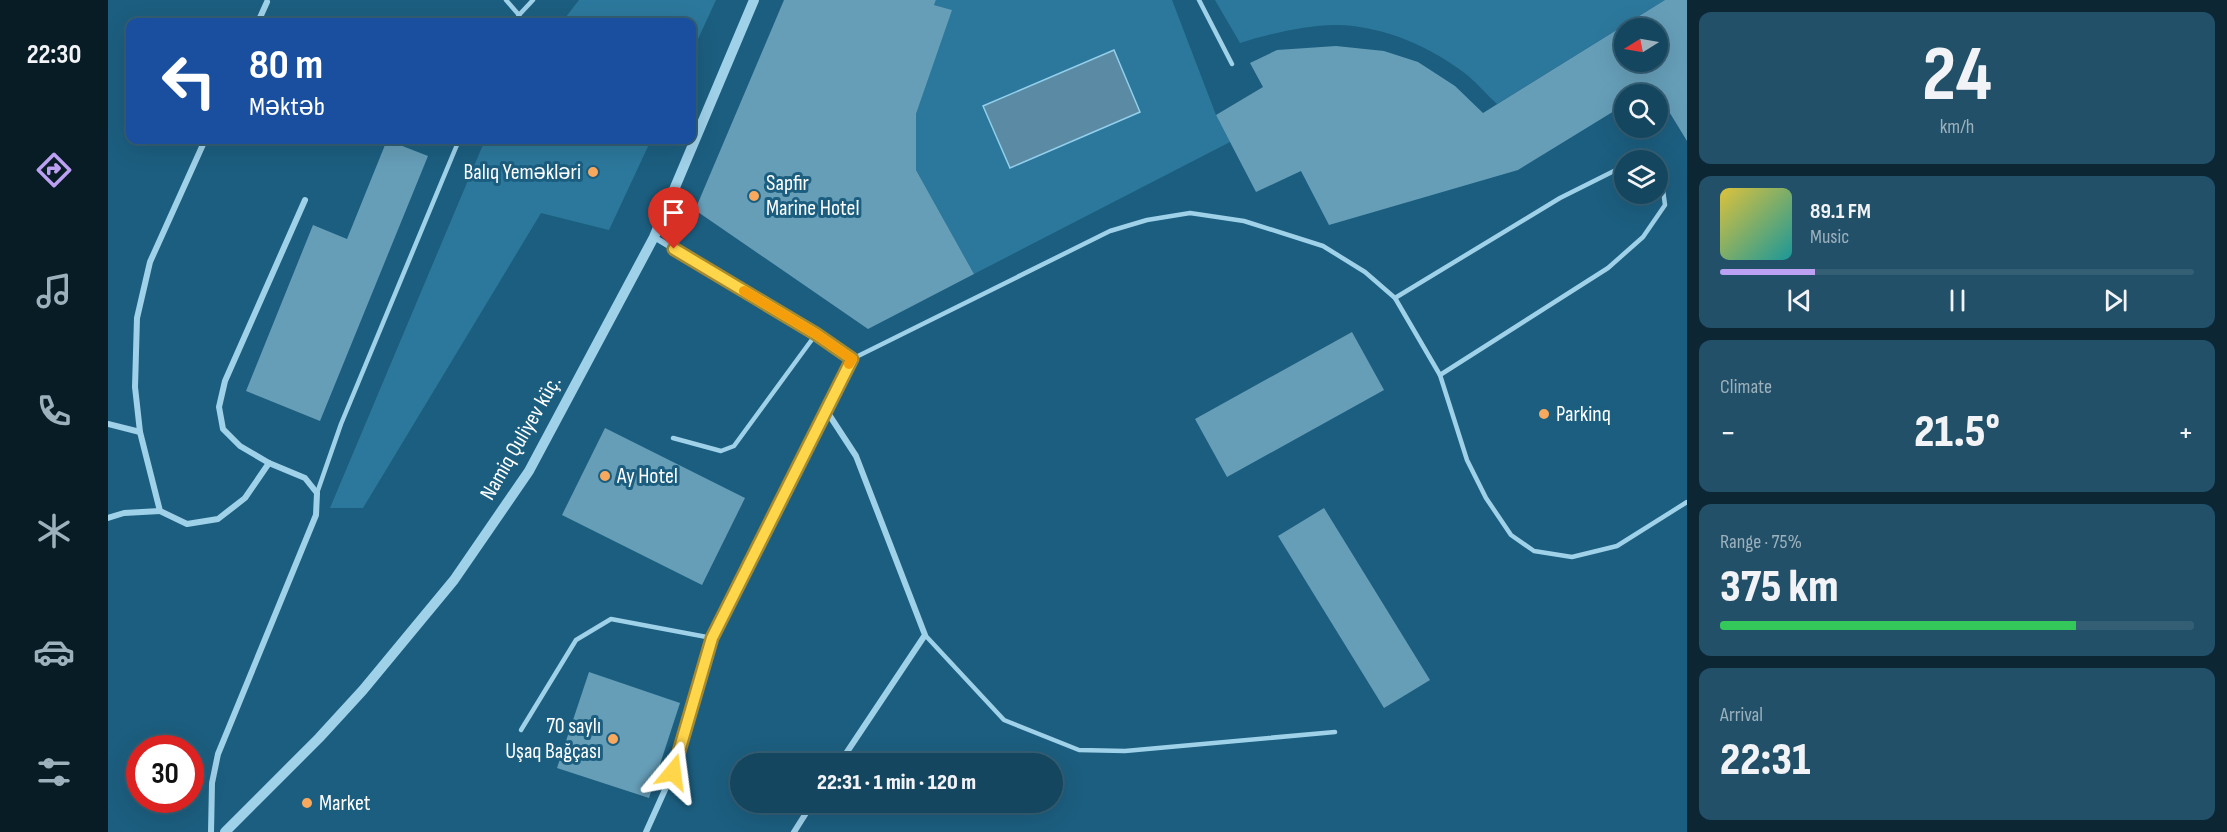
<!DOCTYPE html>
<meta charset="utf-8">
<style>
body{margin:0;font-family:"Sofia Sans Condensed",sans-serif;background:#225068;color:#f1f3f6;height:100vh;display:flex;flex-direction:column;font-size:22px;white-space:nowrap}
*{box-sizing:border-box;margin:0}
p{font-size:20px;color:#9db1bd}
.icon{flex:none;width:33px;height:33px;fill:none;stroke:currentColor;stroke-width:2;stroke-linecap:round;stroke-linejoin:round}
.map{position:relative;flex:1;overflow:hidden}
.details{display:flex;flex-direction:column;gap:12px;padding:12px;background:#0c2634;width:540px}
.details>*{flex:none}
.hud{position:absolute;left:18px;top:18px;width:570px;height:126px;border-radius:12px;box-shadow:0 6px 24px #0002,0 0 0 2px #345e74;background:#1a4fa0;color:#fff;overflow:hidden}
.needle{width:39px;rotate:259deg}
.buttons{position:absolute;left:1506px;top:18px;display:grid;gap:12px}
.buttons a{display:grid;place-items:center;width:54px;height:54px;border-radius:50%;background:#15465f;box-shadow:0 6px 24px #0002,0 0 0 2px #345e74;font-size:30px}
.speed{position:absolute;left:18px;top:735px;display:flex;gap:12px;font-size:30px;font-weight:700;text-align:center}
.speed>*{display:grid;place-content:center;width:78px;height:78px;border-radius:50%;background:#15465f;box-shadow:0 6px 24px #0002,0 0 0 2px #345e74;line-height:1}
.speed .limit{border:9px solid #d22;background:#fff;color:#111}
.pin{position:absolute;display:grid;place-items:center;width:51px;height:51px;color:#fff;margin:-62px -26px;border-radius:50% 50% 50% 0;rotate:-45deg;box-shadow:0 0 6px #0007}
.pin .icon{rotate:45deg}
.me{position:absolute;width:66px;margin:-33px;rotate:16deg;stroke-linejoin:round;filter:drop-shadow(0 0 4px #0008)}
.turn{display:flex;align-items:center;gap:21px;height:126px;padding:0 24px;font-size:27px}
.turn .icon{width:78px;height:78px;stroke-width:2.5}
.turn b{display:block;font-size:42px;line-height:51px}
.big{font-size:45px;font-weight:800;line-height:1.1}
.details .card{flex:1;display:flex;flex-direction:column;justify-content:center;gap:9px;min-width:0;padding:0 21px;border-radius:12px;background:#225068}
.details .dial{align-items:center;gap:0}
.dial b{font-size:78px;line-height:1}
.song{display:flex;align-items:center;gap:18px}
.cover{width:72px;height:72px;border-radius:9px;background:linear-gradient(135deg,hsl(50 70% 55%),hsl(180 70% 35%))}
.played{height:6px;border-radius:3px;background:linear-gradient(90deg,#bca0f2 20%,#345e74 20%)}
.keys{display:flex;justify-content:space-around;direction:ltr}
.heat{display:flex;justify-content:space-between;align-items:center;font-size:33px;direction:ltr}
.charge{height:9px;border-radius:4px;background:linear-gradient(90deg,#34c759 75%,#345e74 0)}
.trip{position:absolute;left:622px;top:753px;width:333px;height:60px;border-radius:30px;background:#15465f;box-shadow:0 6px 24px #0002,0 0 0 2px #345e74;font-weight:800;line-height:60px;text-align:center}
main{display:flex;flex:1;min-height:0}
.tab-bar{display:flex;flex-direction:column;width:108px;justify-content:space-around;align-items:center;background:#081c26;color:#9db1bd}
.tab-bar .icon{width:42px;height:42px}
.tab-bar .active{color:#bca0f2}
.tab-bar b{font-size:27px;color:#f1f3f6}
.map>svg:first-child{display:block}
.green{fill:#2c789c}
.water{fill:#5b8ba4;stroke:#93cfeb;stroke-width:1.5}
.building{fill:#669eb8;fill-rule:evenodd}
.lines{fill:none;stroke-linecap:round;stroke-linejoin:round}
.service{stroke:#9fd1e9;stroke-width:4.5}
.minor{stroke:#9fd1e9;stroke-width:6}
.tertiary{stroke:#9fd1e9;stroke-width:10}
.route-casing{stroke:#a68a30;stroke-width:15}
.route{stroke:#ffd54a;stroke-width:10}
.slow{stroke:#f59e0b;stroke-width:10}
.poi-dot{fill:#f9a95d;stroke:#1c5e7f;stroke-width:2}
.labels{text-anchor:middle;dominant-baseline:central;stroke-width:6;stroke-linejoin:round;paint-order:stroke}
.poi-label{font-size:22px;fill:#fff;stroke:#1c5e7f;text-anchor:start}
.street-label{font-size:22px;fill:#fff;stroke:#1c5e7f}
</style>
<main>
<nav class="tab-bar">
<b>22:30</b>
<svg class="icon active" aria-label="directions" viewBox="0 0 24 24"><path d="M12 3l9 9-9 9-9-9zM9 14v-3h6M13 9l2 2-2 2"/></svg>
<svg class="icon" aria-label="music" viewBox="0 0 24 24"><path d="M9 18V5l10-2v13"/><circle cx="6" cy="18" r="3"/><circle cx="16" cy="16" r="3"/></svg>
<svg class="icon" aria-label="phone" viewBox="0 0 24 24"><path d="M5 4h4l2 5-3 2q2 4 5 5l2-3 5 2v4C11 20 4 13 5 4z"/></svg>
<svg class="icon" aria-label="climate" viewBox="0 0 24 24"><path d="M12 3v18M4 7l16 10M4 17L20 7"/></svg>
<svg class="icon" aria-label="car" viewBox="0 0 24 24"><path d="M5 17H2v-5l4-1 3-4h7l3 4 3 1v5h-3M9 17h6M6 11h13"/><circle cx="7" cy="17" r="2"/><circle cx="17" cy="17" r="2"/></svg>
<svg class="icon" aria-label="filters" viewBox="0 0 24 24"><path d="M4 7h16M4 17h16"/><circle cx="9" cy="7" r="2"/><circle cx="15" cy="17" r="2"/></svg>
</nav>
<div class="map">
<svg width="1579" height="832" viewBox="0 0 1579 832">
<rect width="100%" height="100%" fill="#1c5e7f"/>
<g class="green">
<path d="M471 0H608L584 52V22H454Z"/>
<path d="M828 0H1064L1108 115 1122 142 866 274 808 170V114L843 10 826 5Z"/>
<path d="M1107 0H1557L1389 104C1379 95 1370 84 1359 75 1324 47 1277 27 1232 25 1201 24 1161 34 1132 43Z"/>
<path d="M377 140H543L501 230 433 213 255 508H222Z"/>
</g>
<path class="water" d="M1006 50 1032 112 902 168 875 106Z"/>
<g class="building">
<path d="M676 0H828L826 5 844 10 808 114V170L866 274 760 329 587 210Z"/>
<path d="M1557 0H1579V141L1546 87 1534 94H1516V105L1410 170 1221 225 1193 171 1148 192 1108 115 1155 87 1142 63 1169 50 1228 46 1276 51 1310 62 1347 86 1375 113ZM1516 28H1550V62H1516Z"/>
<path d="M279 140 320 156 212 421 138 391 205 225 239 239Z"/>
<path d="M1244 332 1276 390 1119 477 1087 419Z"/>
<path d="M497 428 637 498 594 585 454 515Z"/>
<path d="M1216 508 1322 680 1276 708 1170 536Z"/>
<path d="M481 672 572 703 541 798 449 768Z"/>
</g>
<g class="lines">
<g class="service">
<path d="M398 0 411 15"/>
<path d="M1091 0 1124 64"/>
<path d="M407 22 411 15 425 0"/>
<path d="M1287 298 1452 198 1506 171 1516 169"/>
<path d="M744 359 1002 231 1039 220 1082 213 1136 221 1215 246 1257 272 1287 298 1332 375 1500 268 1535 237 1557 205 1554 182 1550 178"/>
<path d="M1332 375 1359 460 1378 498 1403 535 1426 551 1464 557 1509 546 1579 502"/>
<path d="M565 438 613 451 626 446 708 334"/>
<path d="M209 493 233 424 351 140"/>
<path d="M817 635 896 720 971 750 1017 751 1227 732"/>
<path d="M413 730 468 640 503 619 604 638"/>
</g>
<g class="minor">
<path d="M150 22 159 2"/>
<path d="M97 140 42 262 29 318 27 387 32 432 52 511 79 524 110 519 137 498 161 463"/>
<path d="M718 410 748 456 817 635 731 764"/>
<path d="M0 424 32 432"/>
<path d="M0 518 16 513 52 511"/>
<path d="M103 832 104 783 110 754 208 515 209 493 197 478 161 463 132 446 115 429 111 407 117 381 197 200"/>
<path d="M538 832 565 772 604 638 744 359 708 334 546 237"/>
<path d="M686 832 705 802"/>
</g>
<path class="tertiary" d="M117 832 211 738 255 690 346 580 421 471 546 237 646 0"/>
</g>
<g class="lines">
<g class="route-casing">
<path id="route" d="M565 772 604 638 744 359 708 334 566 249"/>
</g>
<use href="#route" class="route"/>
<path class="slow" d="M636 291 708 334 744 359 741 364"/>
</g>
<g class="poi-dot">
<circle cx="485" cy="172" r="6"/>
<circle cx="646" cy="196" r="6"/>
<circle cx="1436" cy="414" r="6"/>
<circle cx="497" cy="476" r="6"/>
<circle cx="505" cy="739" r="6"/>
<circle cx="199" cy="803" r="6"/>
</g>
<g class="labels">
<g class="poi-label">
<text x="473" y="172" text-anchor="end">Balıq Yeməkləri</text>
<text x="658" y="183">Sapfir<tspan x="658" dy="25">Marine Hotel</tspan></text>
<text x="1448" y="414">Parkinq</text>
<text x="509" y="476">Ay Hotel</text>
<text x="493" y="726" text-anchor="end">70 saylı<tspan x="493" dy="25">Uşaq Bağçası</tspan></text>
<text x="211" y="803">Market</text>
</g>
<g class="street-label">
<text transform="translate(413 438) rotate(-60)">Namiq Quliyev küç.</text>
</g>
</g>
</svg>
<div class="buttons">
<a><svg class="needle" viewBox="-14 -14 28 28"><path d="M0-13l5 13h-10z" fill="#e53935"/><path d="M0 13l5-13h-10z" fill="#9db1bd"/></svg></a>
<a><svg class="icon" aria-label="search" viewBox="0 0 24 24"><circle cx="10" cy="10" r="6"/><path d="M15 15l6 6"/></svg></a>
<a><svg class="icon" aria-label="layers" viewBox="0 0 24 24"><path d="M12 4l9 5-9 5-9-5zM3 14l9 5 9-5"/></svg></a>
</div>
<div class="speed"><div class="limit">30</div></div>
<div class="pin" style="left:566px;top:249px;background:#d93025"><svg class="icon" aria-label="arrive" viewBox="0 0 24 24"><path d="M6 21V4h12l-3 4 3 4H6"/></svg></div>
<svg class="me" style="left:565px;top:772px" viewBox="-20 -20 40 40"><path d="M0-17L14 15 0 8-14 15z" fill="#ffd54a" stroke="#fff" stroke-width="4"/></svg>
<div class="trip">22:31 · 1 min · 120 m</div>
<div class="hud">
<div class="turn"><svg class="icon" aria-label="left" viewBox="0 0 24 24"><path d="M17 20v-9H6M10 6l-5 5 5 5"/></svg><div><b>80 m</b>Məktəb</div></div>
</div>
</div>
<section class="details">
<div class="card dial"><b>24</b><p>km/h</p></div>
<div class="card">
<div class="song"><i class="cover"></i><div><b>89.1 FM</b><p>Music</p></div></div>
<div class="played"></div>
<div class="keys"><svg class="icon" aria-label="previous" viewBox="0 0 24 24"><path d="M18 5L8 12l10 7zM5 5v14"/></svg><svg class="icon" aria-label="pause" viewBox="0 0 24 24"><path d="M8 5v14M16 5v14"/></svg><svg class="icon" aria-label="next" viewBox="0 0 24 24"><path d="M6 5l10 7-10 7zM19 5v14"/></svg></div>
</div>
<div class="card"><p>Climate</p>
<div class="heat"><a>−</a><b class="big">21.5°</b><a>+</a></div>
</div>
<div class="card"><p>Range · 75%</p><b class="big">375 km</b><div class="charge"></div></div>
<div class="card"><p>Arrival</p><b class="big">22:31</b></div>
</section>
</main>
